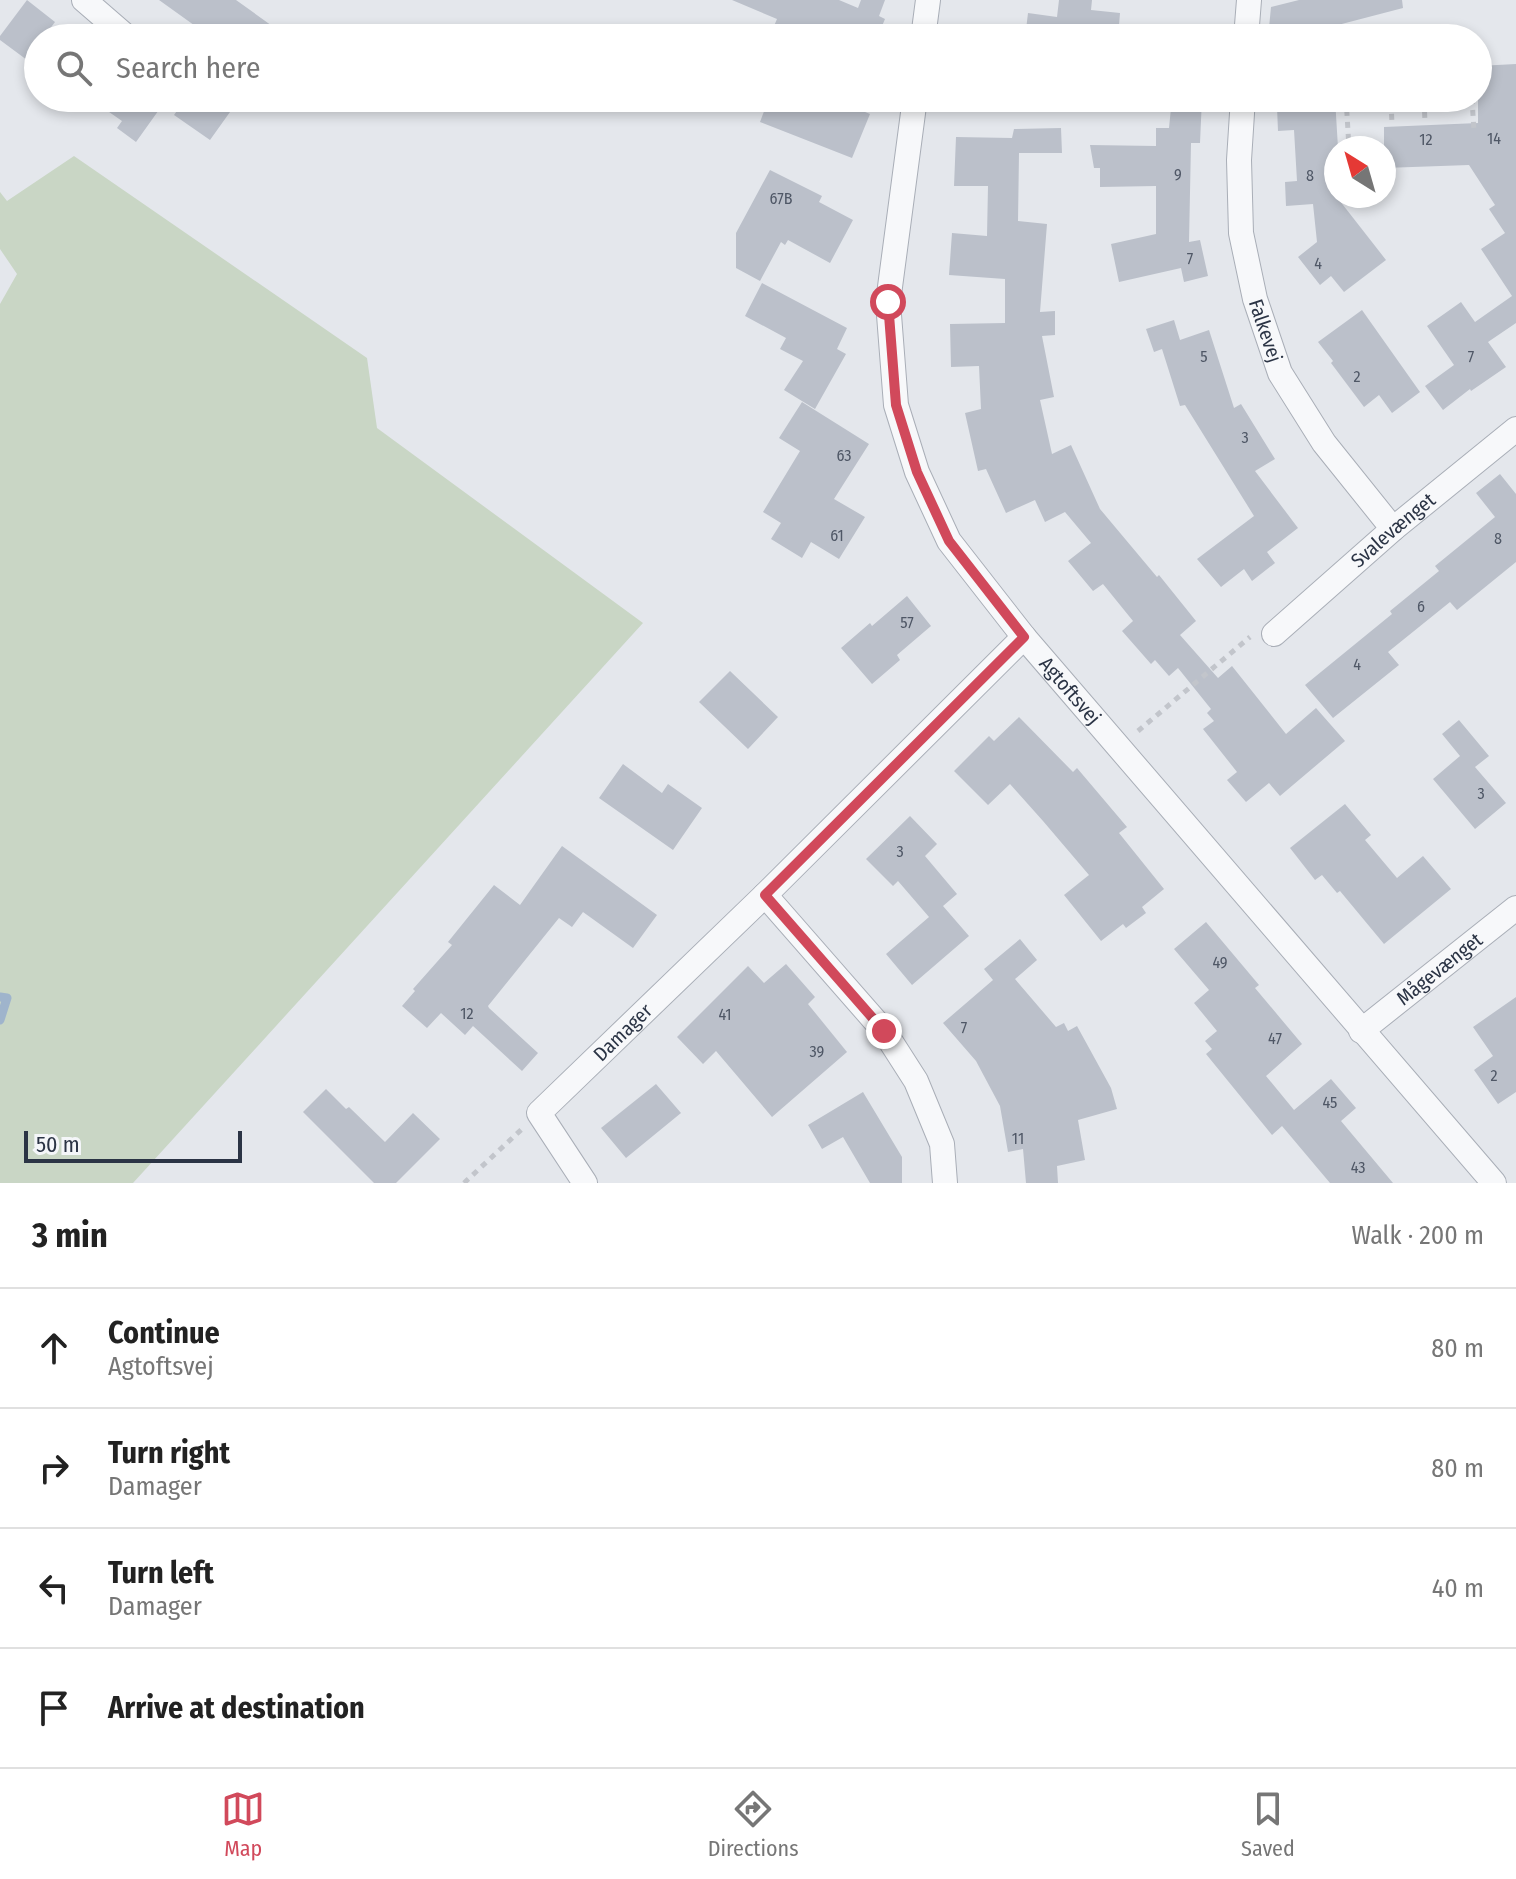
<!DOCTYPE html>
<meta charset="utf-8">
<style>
body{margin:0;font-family:"Fira Sans Condensed",sans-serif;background:#f2f2f2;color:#222}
.compass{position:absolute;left:1324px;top:136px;width:72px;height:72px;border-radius:50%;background:#fff;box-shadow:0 4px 12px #0003;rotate:323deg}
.scale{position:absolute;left:24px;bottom:20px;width:218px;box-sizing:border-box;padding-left:8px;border:4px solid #2b3445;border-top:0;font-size:22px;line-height:28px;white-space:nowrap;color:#2b3445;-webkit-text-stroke:6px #f4f6f9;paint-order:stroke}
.stop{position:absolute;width:24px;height:24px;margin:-18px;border:6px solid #d1495b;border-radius:50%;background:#fff}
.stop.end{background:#d1495b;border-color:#fff;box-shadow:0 2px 8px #0008}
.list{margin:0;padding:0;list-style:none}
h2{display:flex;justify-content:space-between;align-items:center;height:104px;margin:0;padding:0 32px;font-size:34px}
h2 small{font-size:26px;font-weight:400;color:#767676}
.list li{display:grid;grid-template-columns:52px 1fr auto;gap:24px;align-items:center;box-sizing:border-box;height:120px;padding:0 32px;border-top:2px solid #e0e0e0}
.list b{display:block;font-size:30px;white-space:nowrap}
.list p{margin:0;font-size:26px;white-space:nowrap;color:#767676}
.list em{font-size:26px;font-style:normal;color:#767676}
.icon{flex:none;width:44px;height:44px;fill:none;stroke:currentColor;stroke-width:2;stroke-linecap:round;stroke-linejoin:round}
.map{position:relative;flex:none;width:1516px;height:1183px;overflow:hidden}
.search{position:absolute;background:#fff;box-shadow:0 4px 12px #0003;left:24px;right:24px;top:24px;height:88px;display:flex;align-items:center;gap:20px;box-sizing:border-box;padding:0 28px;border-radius:44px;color:#767676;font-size:30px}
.sheet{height:584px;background:#fff}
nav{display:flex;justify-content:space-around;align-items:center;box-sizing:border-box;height:112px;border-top:2px solid #e0e0e0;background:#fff;font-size:22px;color:#767676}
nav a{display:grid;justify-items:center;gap:4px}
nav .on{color:#d1495b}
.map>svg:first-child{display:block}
.green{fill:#c9d6c5}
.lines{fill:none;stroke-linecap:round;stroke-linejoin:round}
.stream{stroke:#9fb4cc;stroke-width:9}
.building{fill:#bbc0ca}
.street-casing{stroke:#a9aeb7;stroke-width:26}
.path{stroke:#c2c5cb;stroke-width:5;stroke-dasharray:6 6;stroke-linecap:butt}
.street{stroke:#f7f8fa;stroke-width:24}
.route{stroke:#d1495b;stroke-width:10}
.labels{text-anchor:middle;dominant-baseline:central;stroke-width:6;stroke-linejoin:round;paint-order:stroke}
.number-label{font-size:16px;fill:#4f5766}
.street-label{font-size:20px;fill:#2b3445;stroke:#f4f6f9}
</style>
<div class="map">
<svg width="1516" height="1183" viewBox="0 0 1516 1183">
<rect width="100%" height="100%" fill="#e4e7ec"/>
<path class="green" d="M74 156 367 358 377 428 643 623 133 1183H0V304L17 274 0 249V192L7 201Z"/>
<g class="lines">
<path class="stream" d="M0 997 7 998 0 1020"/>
</g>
<path class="building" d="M27 0 55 22 43 38H38V45L27 60 0 40V36Z
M159 0H236L289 38H212Z
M732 0H839L858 8 861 0H885L879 16 885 19 877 38H833L800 24 795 35 774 26 777 19Z
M1059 0H1092L1091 10 1120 13 1118 38H1025L1028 13 1057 17Z
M1299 0H1402L1403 8 1288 38H1268L1271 7Z
M1516 64V323L1488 342 1506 367 1471 391 1470 389 1443 410 1425 386 1454 365 1427 326 1461 302 1475 322 1512 296 1481 249 1505 233 1489 209 1495 205 1469 165 1384 168V127L1478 123V66Z
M89 98H148L161 107 136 142 117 128 122 121Z
M186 98H240L210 140 174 115Z
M769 98H831L870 114 852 158 760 122Z
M1172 98H1202L1200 143H1191L1189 242 1200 240 1208 276 1184 282 1181 268 1119 282 1111 244 1156 234V186L1100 187V168H1094L1090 145 1156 146V128H1169Z
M1335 98 1338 148H1336V196L1386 260 1344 292 1331 276 1320 285 1298 257 1317 242 1313 204 1286 206 1285 182 1297 181 1294 130 1278 131 1277 107 1293 106 1292 100Z
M1061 128 1062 153H1019L1018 221 1047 224 1040 312 1055 311V335L1042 336 1054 397 1040 400 1052 454 1071 445 1100 509 1157 577 1159 575 1196 621 1180 635 1218 678 1232 666 1286 734 1316 708 1345 741 1280 796 1269 783 1246 802 1227 780 1237 772 1203 729 1214 721 1207 713 1211 709 1178 668 1169 676 1155 660 1151 664 1122 631 1133 621 1103 584 1093 591 1068 561 1091 543 1065 512 1045 522 1035 500 1006 513 986 469 978 471 965 413 981 409 979 366 951 367 950 324 1005 323V279L949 275 952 233 987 236 988 186H954L956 137 1012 138 1014 129Z
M770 170 822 196 819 202 853 220 830 263 788 240 785 245 781 242 760 281 736 268V233Z
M762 283 847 328 837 349 846 354 815 409 784 390 803 361 780 349 786 338 745 316Z
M1362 310 1420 392 1392 413 1379 395 1364 407 1331 363 1333 361 1318 342Z
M1174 320 1180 340 1209 330 1234 408 1241 404 1275 459 1255 471 1298 528 1267 552 1275 563 1252 581 1244 569 1221 587 1197 559 1254 516 1185 405 1180 406 1162 349 1154 352 1146 329Z
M802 402 869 444 834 499 865 517 839 559 811 542 802 558 771 539 781 523 763 512 800 451 779 438Z
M1500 474 1516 494V562L1457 610 1450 602 1388 652 1399 665 1333 718 1305 685 1392 614 1390 611 1439 571 1435 566 1495 517 1476 493Z
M907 596 931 626 897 655 900 660 872 684 841 648 870 623 872 626Z
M730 671 778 717 748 749 699 702Z
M1019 717 1073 772 1077 768 1127 827 1119 833 1164 889 1142 907 1146 913 1126 928 1123 924 1101 941 1064 895 1089 875 1043 821 1010 784 988 805 954 771 989 736 994 741Z
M1459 720 1489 756 1475 767 1506 803 1475 829 1433 779 1460 756 1442 734Z
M623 764 662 793 668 784 702 808 673 850 599 798Z
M1345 804 1371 835 1365 840 1397 878 1423 856 1451 889 1384 944 1340 891 1337 893 1322 875 1315 880 1290 848Z
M910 816 937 844 925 856 957 894 943 906 969 936 912 985 886 954 929 917 898 881 893 886 866 859Z
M562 846 657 915 633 948 583 912 572 927 559 918 488 1006 489 1008 538 1053 522 1071 473 1026 465 1035 441 1013 427 1028 402 1006 415 991 413 989 452 945 448 942 494 885 520 905Z
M1206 922 1259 985 1255 988 1302 1044 1266 1076 1294 1110 1331 1079 1356 1108 1341 1121 1393 1183H1330L1282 1126 1272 1135 1206 1054 1212 1049 1205 1041 1217 1031 1194 1003 1209 990 1174 949Z
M1020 939 1037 960 1015 979 1056 1027 1064 1023 1068 1031 1077 1026 1111 1088 1117 1109 1078 1120 1085 1160 1057 1166 1058 1183H1026L1023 1149 1008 1152 1000 1106 976 1061 943 1023 993 980 984 969Z
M786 964 815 997 808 1004 847 1052 772 1117 716 1051 703 1064 677 1037 748 966 764 983Z
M1516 997V1092L1498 1104 1474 1070 1493 1056 1473 1027Z
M656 1084 681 1113 626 1158 601 1128Z
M326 1089 346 1109 349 1107 385 1142 413 1113 440 1139 396 1183H374L303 1112Z
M863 1092 902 1157V1183H870L843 1137 822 1149 808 1125Z"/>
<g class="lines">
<defs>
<g id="street">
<path d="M84 0 128 38"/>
<path d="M923 38 928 0"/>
<path d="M1246 38 1249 0"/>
<path id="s1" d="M915 98 888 302 896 405 917 472 949 541 1024 637 1494 1183"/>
<path id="s2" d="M1243 98 1239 160 1241 233 1255 299 1280 373 1324 443 1393 529"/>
<path id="s3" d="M1274 634 1393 529 1516 429"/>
<path d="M765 895 884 1031 916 1081 942 1144 945 1183"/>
<path id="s4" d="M1361 1031 1516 908"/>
<path id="s5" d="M585 1183 539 1113 765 895 1024 637"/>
</g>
</defs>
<use href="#street" class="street-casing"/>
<path class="path" d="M1346 98 1349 148
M1472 98 1474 132
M1424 100 1425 122
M1391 102 1392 124
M1346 104 1471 98
M1138 731 1250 637
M464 1183 522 1129"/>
<use href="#street" class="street"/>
</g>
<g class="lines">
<path class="route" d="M884 1031 765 895 1024 637 949 541 917 472 896 405 888 302"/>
</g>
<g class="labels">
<g class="number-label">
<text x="1494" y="138">14</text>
<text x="1426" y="139">12</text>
<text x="1178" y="174">9</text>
<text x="1310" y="175">8</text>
<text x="781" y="198">67B</text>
<text x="1190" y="258">7</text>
<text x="1318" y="263">4</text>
<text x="1204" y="356">5</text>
<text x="1471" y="356">7</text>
<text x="1357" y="376">2</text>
<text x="1245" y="437">3</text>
<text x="844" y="455">63</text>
<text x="837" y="535">61</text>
<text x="1498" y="538">8</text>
<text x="1421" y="606">6</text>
<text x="907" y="622">57</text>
<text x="1357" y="664">4</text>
<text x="1481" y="793">3</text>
<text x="900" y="851">3</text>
<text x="1220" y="962">49</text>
<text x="467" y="1013">12</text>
<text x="725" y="1014">41</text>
<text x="964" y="1027">7</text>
<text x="1275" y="1038">47</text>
<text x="817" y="1051">39</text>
<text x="1494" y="1075">2</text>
<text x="1330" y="1102">45</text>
<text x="1018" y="1138">11</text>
<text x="1358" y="1167">43</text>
</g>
<g class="street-label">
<text stroke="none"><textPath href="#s2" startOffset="236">Falkevej</textPath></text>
<text stroke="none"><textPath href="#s3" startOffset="158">Svalevænget</textPath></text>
<text stroke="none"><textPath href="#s1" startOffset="648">Agtoftsvej</textPath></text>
<text stroke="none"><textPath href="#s4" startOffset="100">Mågevænget</textPath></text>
<text stroke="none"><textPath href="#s5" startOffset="200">Damager</textPath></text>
</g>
</g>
</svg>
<svg class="compass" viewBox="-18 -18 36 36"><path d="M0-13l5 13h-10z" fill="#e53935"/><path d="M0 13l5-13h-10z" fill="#767676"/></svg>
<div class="scale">50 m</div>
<div class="stop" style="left:888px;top:302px"></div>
<div class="stop end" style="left:884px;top:1031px"></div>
<div class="search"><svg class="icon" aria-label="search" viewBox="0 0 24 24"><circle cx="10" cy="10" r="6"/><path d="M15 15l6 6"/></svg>Search here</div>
</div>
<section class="sheet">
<h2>3 min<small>Walk · 200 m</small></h2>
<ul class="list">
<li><svg class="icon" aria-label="ahead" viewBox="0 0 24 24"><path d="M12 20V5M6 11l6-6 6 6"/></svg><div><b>Continue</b><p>Agtoftsvej</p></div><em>80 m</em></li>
<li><svg class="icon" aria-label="right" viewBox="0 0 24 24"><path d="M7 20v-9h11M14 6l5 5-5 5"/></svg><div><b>Turn right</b><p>Damager</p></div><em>80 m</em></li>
<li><svg class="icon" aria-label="left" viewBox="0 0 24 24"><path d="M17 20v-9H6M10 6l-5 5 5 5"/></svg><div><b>Turn left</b><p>Damager</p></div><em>40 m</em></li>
<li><svg class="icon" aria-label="arrive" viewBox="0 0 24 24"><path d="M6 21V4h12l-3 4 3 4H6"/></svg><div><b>Arrive at destination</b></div></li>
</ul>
</section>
<nav>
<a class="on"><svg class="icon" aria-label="map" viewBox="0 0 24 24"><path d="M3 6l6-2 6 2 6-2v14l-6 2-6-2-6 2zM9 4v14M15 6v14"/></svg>Map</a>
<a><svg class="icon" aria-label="directions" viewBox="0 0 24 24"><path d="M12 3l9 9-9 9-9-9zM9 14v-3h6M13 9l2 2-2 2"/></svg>Directions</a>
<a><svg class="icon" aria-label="saved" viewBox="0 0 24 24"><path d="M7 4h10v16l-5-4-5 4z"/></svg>Saved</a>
</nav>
